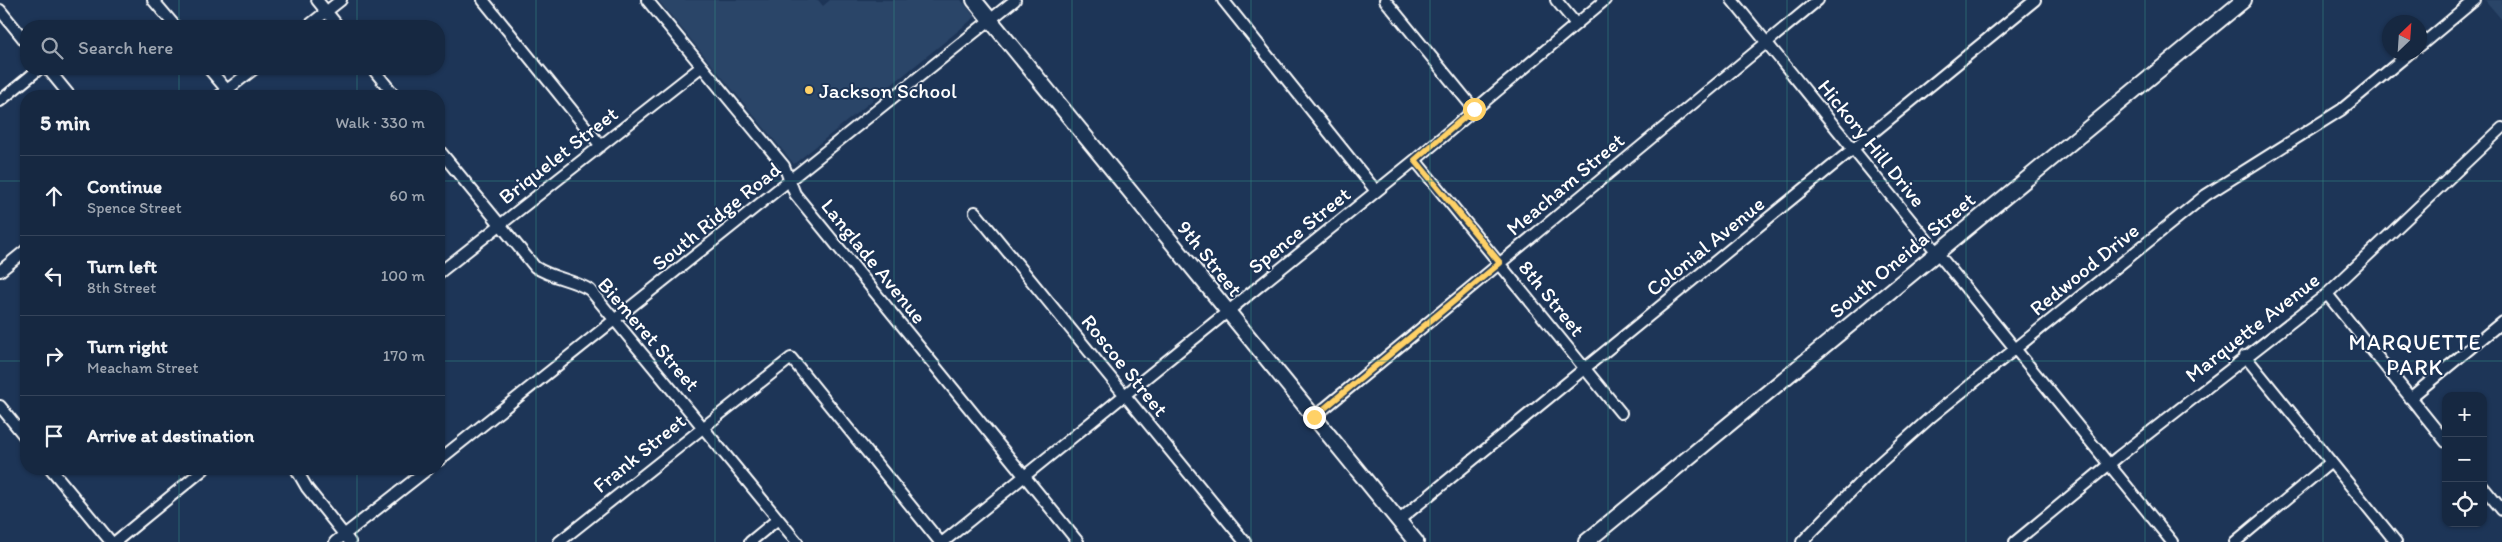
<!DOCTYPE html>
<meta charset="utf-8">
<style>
body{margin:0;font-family:Itim,sans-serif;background:#23344c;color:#f1f3f6}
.controls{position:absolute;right:15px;bottom:15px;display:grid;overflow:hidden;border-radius:10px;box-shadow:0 1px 4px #0004}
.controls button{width:45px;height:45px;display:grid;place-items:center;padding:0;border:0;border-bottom:1px solid #35445a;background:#162841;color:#f1f3f6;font:25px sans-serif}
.compass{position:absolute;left:2382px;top:15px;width:45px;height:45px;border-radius:50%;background:#162841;box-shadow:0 1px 4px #0004;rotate:25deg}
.stop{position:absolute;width:15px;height:15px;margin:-11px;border:4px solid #ffd166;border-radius:50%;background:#fff}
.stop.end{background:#ffd166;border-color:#fff;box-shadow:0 1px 5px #0008}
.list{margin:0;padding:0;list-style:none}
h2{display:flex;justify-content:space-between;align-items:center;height:65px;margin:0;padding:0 20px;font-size:21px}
h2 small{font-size:16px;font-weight:400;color:#9ea6b1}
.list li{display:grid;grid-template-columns:32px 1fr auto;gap:15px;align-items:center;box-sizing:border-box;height:80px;padding:0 20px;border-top:1px solid #35445a}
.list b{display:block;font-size:19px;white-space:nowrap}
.list p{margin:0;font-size:16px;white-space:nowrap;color:#9ea6b1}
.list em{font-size:16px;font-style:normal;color:#9ea6b1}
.icon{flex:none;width:28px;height:28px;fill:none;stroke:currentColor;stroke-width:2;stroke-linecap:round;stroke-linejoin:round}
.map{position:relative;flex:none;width:2502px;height:542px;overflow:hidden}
.search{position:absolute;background:#162841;box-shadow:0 1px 4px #0004;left:20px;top:20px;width:425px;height:55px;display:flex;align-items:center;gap:12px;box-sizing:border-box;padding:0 18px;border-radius:20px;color:#9ea6b1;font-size:19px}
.panel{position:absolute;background:#162841;box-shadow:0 1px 4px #0004;left:20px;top:90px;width:425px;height:385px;border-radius:20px}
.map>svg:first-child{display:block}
.built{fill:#2c4568}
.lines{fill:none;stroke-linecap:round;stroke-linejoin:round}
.street-casing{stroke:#fff;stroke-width:14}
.secondary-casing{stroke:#fff;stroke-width:18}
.street{stroke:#1d3557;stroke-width:10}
.secondary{stroke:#1d3557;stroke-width:14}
.route{stroke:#ffd166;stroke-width:6}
.grid{fill:none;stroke:#338b84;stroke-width:1;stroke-opacity:0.55}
.poi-dot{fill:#ffd166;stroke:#1d3557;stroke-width:2}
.labels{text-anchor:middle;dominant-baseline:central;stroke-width:4;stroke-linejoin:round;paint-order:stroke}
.poi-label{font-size:21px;fill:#fff;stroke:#1d3557;text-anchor:start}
.street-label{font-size:21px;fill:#fff;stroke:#1d3557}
.neighbourhood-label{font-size:22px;letter-spacing:1px;fill:#fff;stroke:#1d3557}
</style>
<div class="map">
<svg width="2502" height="542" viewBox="0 0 2502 542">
<rect width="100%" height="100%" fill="#1d3557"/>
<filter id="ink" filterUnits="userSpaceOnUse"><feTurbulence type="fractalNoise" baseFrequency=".02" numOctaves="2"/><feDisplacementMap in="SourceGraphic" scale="10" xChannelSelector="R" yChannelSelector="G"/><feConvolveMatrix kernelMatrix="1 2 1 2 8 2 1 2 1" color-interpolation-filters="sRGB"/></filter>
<g filter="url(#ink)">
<path class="built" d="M658 0H818L823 6 830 0H961L975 17 794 164Z
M2485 0H2502V20Z"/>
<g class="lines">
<defs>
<path id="street" d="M153 0 175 26
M317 0 338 26
M483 0 601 146
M647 0 784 166 795 194 1078 542
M1223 0 1376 191
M1385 0 1474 109
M1556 0 1576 24
M1732 0 2172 542
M0 10 26 42
M308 26 341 0
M2420 46 2475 0
M48 69 70 96
M209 69 232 96
M373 69 395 96
M219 96 254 69
M0 101 39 69
M439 150 535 267C554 279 572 279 590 290L797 542
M1415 160 1621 413
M975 212 1245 542
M0 271 26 250
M439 273 701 67
M2327 294 2446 442
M2245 356 2396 542
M2410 398 2502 322
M0 406 26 438
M1314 417 1818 0
M439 460 1015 0
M51 469 111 542
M296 469 307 488 350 542
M2483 487 2502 510
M1398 521 2035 0
M115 542 204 469
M335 542 428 469
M559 542 791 358 940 542
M750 542 778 519
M943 542 1415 160 1605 0
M1802 542 1874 468 1932 416 2206 195 2341 110 2411 52
M2015 542 2118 457 2327 294 2502 128
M2235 542 2331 462"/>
<path id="secondary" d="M974 0 1416 542
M1586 542 2244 0"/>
</defs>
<use href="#street" class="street-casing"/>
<use href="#secondary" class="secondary-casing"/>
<use href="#street" class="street"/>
<use href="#secondary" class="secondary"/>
</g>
</g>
<g class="lines" filter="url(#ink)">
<path class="route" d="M1314 417 1500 263 1415 160 1474 109"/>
</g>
<path class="grid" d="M179 0V26M357 0V26M536 0V542M715 0V542M894 0V542M1072 0V542M1251 0V542M1430 0V542M1608 0V542M1787 0V542M1966 0V542M2145 0V542M2323 0V542M179 69V96M357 69V96M0 181H26M439 181H2502M0 361H26M439 361H2502M179 469V542M357 469V542"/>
<circle class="poi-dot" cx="809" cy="90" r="5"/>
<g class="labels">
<g class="poi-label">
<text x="819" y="90">Jackson School</text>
</g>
<g class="street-label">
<text transform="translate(1872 143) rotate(51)">Hickory Hill Drive</text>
<text transform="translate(558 155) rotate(-38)">Briquelet Street</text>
<text transform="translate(1565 184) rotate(-40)">Meacham Street</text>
<text transform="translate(716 216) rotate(-39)">South Ridge Road</text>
<text transform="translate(1299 230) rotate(-39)">Spence Street</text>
<text transform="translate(1705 246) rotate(-39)">Colonial Avenue</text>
<text transform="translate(1902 255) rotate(-40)">South Oneida Street</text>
<text transform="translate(1210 258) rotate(51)">9th Street</text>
<text transform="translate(874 261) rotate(51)">Langlade Avenue</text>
<text transform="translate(2084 269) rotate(-39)">Redwood Drive</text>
<text transform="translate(1552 298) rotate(51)">8th Street</text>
<text transform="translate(2252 327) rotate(-38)">Marquette Avenue</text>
<text transform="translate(649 334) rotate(49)">Biemeret Street</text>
<text transform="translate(1125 365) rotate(51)">Roscoe Street</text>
<text transform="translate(639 453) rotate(-39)">Frank Street</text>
</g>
<g class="neighbourhood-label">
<text x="2415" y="342">MARQUETTE<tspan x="2415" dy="25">PARK</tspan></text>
</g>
</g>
</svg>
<div class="controls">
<button>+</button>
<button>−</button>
<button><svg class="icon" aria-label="locate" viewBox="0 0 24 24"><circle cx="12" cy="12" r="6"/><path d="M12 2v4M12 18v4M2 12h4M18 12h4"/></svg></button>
</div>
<svg class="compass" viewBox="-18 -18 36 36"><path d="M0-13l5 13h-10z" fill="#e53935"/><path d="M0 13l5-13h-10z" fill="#9ea6b1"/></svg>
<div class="stop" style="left:1474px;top:109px"></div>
<div class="stop end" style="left:1314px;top:417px"></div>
<div class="search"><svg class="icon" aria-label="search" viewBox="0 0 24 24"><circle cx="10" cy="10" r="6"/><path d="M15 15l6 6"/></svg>Search here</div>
<section class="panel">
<h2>5 min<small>Walk · 330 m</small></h2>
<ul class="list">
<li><svg class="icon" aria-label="ahead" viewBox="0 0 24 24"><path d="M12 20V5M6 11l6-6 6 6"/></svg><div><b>Continue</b><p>Spence Street</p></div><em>60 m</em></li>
<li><svg class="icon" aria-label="left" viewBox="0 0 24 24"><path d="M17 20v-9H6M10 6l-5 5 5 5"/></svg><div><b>Turn left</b><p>8th Street</p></div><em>100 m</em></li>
<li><svg class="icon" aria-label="right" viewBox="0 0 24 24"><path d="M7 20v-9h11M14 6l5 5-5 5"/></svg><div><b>Turn right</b><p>Meacham Street</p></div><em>170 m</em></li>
<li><svg class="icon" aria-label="arrive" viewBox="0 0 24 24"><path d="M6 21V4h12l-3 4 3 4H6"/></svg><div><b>Arrive at destination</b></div></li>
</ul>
</section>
</div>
